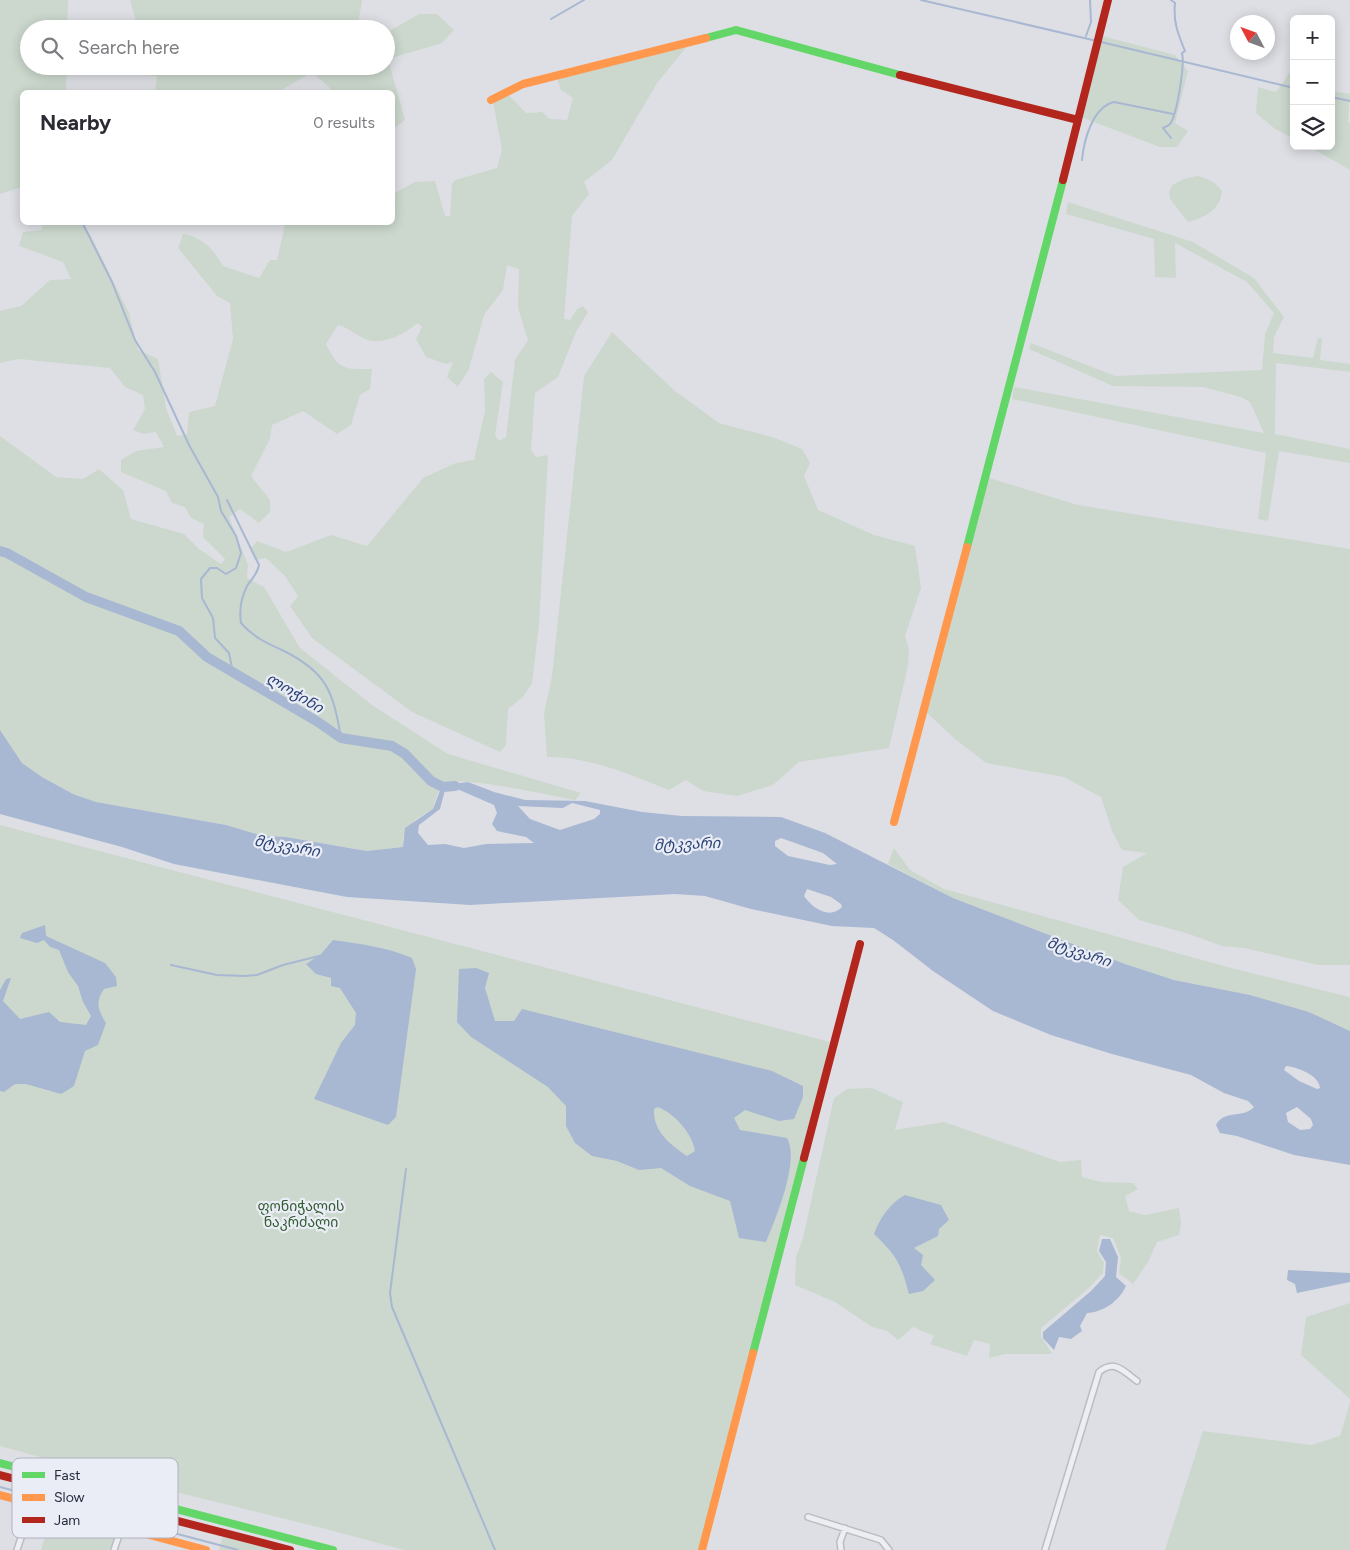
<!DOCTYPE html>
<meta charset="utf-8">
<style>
body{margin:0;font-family:Figtree,"Noto Sans Georgian",sans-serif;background:#f2f2f3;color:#2b2b33}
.controls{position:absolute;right:15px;top:15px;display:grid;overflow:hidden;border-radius:8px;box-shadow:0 2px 12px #0003}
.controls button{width:45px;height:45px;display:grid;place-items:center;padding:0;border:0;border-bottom:1px solid #e1e1e2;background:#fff;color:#2b2b33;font:25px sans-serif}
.compass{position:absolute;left:1230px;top:15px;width:45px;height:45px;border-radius:50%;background:#fff;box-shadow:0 2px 12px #0003;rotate:311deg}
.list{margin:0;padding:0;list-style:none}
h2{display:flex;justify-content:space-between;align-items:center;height:65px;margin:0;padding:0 20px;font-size:21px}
h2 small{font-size:16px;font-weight:400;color:#7c7c81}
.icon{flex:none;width:28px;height:28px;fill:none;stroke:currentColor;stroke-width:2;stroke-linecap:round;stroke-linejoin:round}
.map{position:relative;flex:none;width:1350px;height:1550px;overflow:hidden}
.search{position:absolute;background:#fff;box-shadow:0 2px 12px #0003;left:20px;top:20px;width:375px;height:55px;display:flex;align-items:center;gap:12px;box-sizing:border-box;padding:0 18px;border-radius:28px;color:#7c7c81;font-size:19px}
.panel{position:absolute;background:#fff;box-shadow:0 2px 12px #0003;left:20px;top:90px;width:375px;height:135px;border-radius:8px}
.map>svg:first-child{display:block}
.green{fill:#ccd8cd}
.water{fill:#a8b7d2;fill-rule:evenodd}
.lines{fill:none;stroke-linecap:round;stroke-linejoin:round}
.stream{stroke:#a8b7d2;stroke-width:2}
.river{stroke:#a8b7d2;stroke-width:10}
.street-casing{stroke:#bbbcc2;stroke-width:8}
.street{stroke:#edeef1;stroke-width:5}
.fast{stroke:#63d668;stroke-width:8}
.slow{stroke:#ff974d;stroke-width:8}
.jam{stroke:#b3261e;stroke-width:8}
.labels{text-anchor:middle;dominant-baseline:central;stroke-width:4.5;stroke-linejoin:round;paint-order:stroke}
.park-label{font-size:14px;fill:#325b30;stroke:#eaedf5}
.water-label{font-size:15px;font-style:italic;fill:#2a4275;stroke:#eaedf5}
.key{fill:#eaedf5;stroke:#afb2be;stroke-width:1}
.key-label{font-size:14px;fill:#242a3e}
</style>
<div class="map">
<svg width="1350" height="1550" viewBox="0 0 1350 1550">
<rect width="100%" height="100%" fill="#dedfe4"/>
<path class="green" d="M0 0H68L67 29H29V66H67L66 92H22V187L0 194Z
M130 0H362V1L357 29H138Z
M419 14H437L454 30 442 43 388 59 405 120 393 129 392 92H332L330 88 312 72 278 92H155L157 76 90 71 91 66H386V33Z
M1102 36 1175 55 1188 71 1175 123 1188 131 1177 147H1160L1083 118Z
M689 44 657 83 612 160 584 182 589 194 572 216 564 319 570 320 577 309 583 306 588 312 576 332 558 377 535 393 531 450 536 457 548 455 539 625 532 683 523 697 508 709 506 745 500 752 412 712 312 638 290 606 298 596 285 576 266 558 255 560 250 549 257 541 286 552 331 535 367 546 423 478 456 463 474 460 485 411 484 379 491 372 503 382 495 435 499 441 506 437 515 360 528 340 518 308 519 269 507 265 503 290 484 315 469 369 458 387 447 377 453 362 446 364 426 357 416 339 422 327 418 323C402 335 382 347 363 338 354 333 348 328 338 325L326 344C339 371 344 369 372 369L370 389 360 395 351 425 337 434 303 411 272 425 270 439 251 476 270 500V512L259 523 240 509 229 517 248 565 247 578 264 587 300 648 372 705 448 754 581 793 575 800C554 796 463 776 448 783 438 788 436 798 433 809L416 819 403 838V847L367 851 349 848 286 837 263 836 226 825 96 802 73 794 42 777 22 763 0 730V436L56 477 83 479 99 469 123 490 131 519 184 534 199 549 221 564 225 559 203 537 204 524 191 518 185 507 172 503 166 491 121 472V460L136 451 164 447 156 432 144 434 133 430 145 409 143 395 125 387 110 368 19 359 0 363V311L21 306 50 280 71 279 63 262 19 246 23 232 41 230 44 223 79 222 90 234 129 313 138 350 158 359 166 408 177 436 187 434 189 412 215 406 233 339 230 303 217 296 178 248 183 234C202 237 214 249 223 266L259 278 270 260H277L285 225 273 223 392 222 393 194 415 182 435 181 445 216H450L452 184 455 180 497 168 502 150 493 101 509 95 526 113 542 112 550 119 567 120 573 98 561 90 557 78Z
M1290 72 1294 75V139L1275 129 1256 113 1258 87 1276 92Z
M1331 91 1350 94 1348 122 1350 123V170L1308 146H1331Z
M1197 176C1208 178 1215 182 1222 191 1220 210 1206 217 1188 222L1170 199 1169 192 1172 185 1184 179Z
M1068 202 1193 242 1254 278 1284 317 1274 337 1273 353 1313 358 1318 338H1322L1320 360 1350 364V372L1276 363 1275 434 1350 449V463L1279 451 1268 521 1258 519 1266 453 1012 399 1014 387 1264 433 1250 402 1241 397 1203 387 1113 386 1029 349 1031 343 1115 376 1262 370 1265 334 1274 313 1247 282 1175 243 1176 278 1155 277 1154 239 1066 214Z
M612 332 675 391 719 423 775 438 802 449 810 463 804 476 818 510 874 535 915 546 921 588 905 636 909 649 908 666 889 748 799 762 773 785 737 796 703 791 686 780 669 790C630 775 589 756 547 757L544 713 552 676 584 376Z
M989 478 1078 505 1350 549V965H1318L1244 948 1222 946 1189 934 1139 920 1118 900 1123 867 1147 853 1122 850 1112 831 1101 797 1064 777 986 763 955 739 925 711Z
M0 825 830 1042 699 1550H404L322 1528 98 1473 0 1446Z
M894 848 910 870 944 889 1235 969 1350 997V1031L1309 1012 1250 995 1174 980 1125 964 953 898 888 864Z
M872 1088 903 1102 895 1130 944 1122 1060 1162 1081 1160 1082 1177 1101 1182 1133 1183 1138 1189 1125 1196 1129 1211 1145 1215 1179 1208 1181 1223 1179 1235 1157 1242 1148 1262 1133 1284 1119 1273 1121 1258 1113 1238 1100 1235 1097 1251 1104 1263 1103 1273 1089 1288 1041 1328V1336L1052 1354H1005L989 1358 990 1344 974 1340 967 1356 930 1344 934 1336 913 1327 898 1340 887 1331 872 1327 835 1302 795 1285 796 1258 803 1238 834 1098 847 1089Z
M1350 1303V1399L1301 1355 1306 1317Z
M1350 1403V1550H1165L1203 1431 1311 1445 1340 1436Z
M53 1511 114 1526 116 1534 110 1550H41Z
M223 1537 275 1550H219Z"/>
<path class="water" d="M0 730 22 763 42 777 73 794 96 802 226 825 263 836 286 837 349 848 367 851 403 847 405 828 433 809 441 788 446 785 468 782 494 792 525 800 585 801 642 812 682 816 781 817 825 833 953 898 1125 964 1174 980 1250 995 1309 1012 1350 1031V1165L1294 1155 1237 1136 1220 1133 1216 1125C1224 1109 1243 1119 1254 1107L1248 1101 1224 1093 1191 1075 1112 1054 1051 1035 993 1011 933 971 893 940 874 928 832 926 751 909 705 896 675 894 470 905 347 897 174 864 122 847 0 814ZM455 788 494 805 497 813 492 824 497 831 526 837 534 843 486 844 464 848 445 844 428 845 418 833 419 825 440 809 445 790ZM572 803 600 810V814L594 819 560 830 530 819 518 806 563 808ZM781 838 823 853 837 864 830 865 788 856 775 846V841ZM807 889 831 897 841 904 842 907C830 920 812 908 804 896ZM1286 1066C1297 1067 1319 1075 1320 1088L1317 1089 1299 1081 1284 1070ZM1297 1107 1311 1119 1313 1125 1310 1129 1300 1130 1288 1122 1286 1113Z
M45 925 46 936 105 963 116 977 117 986 104 989C95 1002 98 1010 106 1023L98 1045 85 1051 74 1086 61 1094 26 1084H15L4 1092 0 1091V990L6 979 11 978 3 1001 20 1019 49 1012 60 1022 86 1025 91 1016 83 1002 78 986 68 972 59 950 50 947 44 940 37 943 20 938 22 933Z
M333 940C361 944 386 947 412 958L416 969 396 1117 388 1125 314 1099 341 1043 355 1025 356 1013 340 988 331 986V978L316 974 306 964 321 954Z
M476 968 489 973 485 988 495 1021H514L522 1009 772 1071 803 1086V1097L794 1119 779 1121 745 1110 734 1118 740 1130 787 1138C800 1160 776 1218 766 1242L739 1238 730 1201 690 1186 661 1168 639 1170 617 1161 592 1156 575 1143 566 1126V1106L548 1087 471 1037 457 1022 459 969ZM658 1107C675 1114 692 1133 695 1151L687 1156C670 1144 653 1132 654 1109Z
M905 1195 941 1205 949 1220 939 1229 938 1236 914 1248 923 1255 921 1265 935 1280 923 1291 909 1294C901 1264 897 1256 874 1234 880 1218 890 1203 905 1195Z
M1102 1239H1110L1118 1257 1116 1277 1126 1286C1119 1301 1104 1312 1087 1313L1080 1326 1082 1331 1071 1339 1059 1337 1054 1350 1043 1338V1332L1091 1291 1105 1276 1106 1262 1099 1251Z
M1288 1270 1350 1273V1282L1297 1293 1295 1284 1287 1280Z"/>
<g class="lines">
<path class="stream" d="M921 0 1097 41
M551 19 584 0
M1086 36 1091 22 1090 0
M1101 42 1294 88
M1331 97 1350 101
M1171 138 1163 128C1165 127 1168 126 1170 124 1177 115 1185 64 1182 53L1185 51C1178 34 1173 22 1175 3L1171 0
M1082 160C1084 139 1093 107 1114 102L1173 114
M82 222 112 282 135 340 155 372 189 445 218 497 221 511 236 536 241 553 236 568 226 574 217 568H210L201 579 202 598 213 618 215 638 229 653 233 673
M227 500 259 565C257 575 252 578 247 586 241 598 239 610 241 623 252 636 266 643 282 650 327 672 333 691 341 738
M171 965 217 975 245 976 257 975 283 965 319 956
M406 1169 390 1293 392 1307 495 1550
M0 1487 238 1550"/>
<path class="river" d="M0 551 7 553 86 597 179 631 207 657 318 722 341 738 392 746 405 754 431 781 443 787 455 786"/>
<defs>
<path id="street" d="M808 1517 881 1540 889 1550
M17 1550 32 1504
M114 1550 122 1526
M841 1550 840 1542 845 1528
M1045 1550 1099 1372C1115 1359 1123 1371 1137 1381"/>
</defs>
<use href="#street" class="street-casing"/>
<use href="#street" class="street"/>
<path class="fast" d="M706 38 736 30 900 75
M967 547 1063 180
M753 1353 804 1158
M0 1463 333 1550"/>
<path class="slow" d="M491 100 523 84 706 38
M894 822 967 547
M0 1495 206 1550
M702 1550 753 1353"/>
<path class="jam" d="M900 75 1078 120
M1063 180 1108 0
M804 1158 860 944
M0 1475 290 1550"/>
</g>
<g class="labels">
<g class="park-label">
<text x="301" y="1206">ფონიჭალის<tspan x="301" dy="16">ნაკრძალი</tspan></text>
</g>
<g class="water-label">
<text transform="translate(295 693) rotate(31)">ლოჭინი</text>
<text transform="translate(687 844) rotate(-2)">მტკვარი</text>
<text transform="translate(287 846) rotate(10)">მტკვარი</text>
<text transform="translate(1079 952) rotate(18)">მტკვარი</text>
</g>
</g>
<rect x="12" y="1458" width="166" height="80" rx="8" class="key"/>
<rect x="22" y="1472" width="23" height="6" fill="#63d668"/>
<rect x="22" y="1494" width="23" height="7" fill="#ff974d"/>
<rect x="22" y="1517" width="23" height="6" fill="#b3261e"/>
<g class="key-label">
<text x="54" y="1480">Fast</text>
<text x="54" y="1502">Slow</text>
<text x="54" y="1525">Jam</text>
</g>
</svg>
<div class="controls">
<button>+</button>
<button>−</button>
<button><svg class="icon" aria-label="layers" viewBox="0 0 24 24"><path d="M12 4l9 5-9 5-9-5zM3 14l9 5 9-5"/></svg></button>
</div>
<svg class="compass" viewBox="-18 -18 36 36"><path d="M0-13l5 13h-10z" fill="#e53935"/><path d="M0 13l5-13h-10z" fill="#7c7c81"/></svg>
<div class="search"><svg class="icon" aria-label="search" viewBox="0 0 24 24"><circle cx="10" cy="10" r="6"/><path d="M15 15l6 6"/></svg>Search here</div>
<section class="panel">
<h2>Nearby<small>0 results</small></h2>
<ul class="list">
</ul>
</section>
</div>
